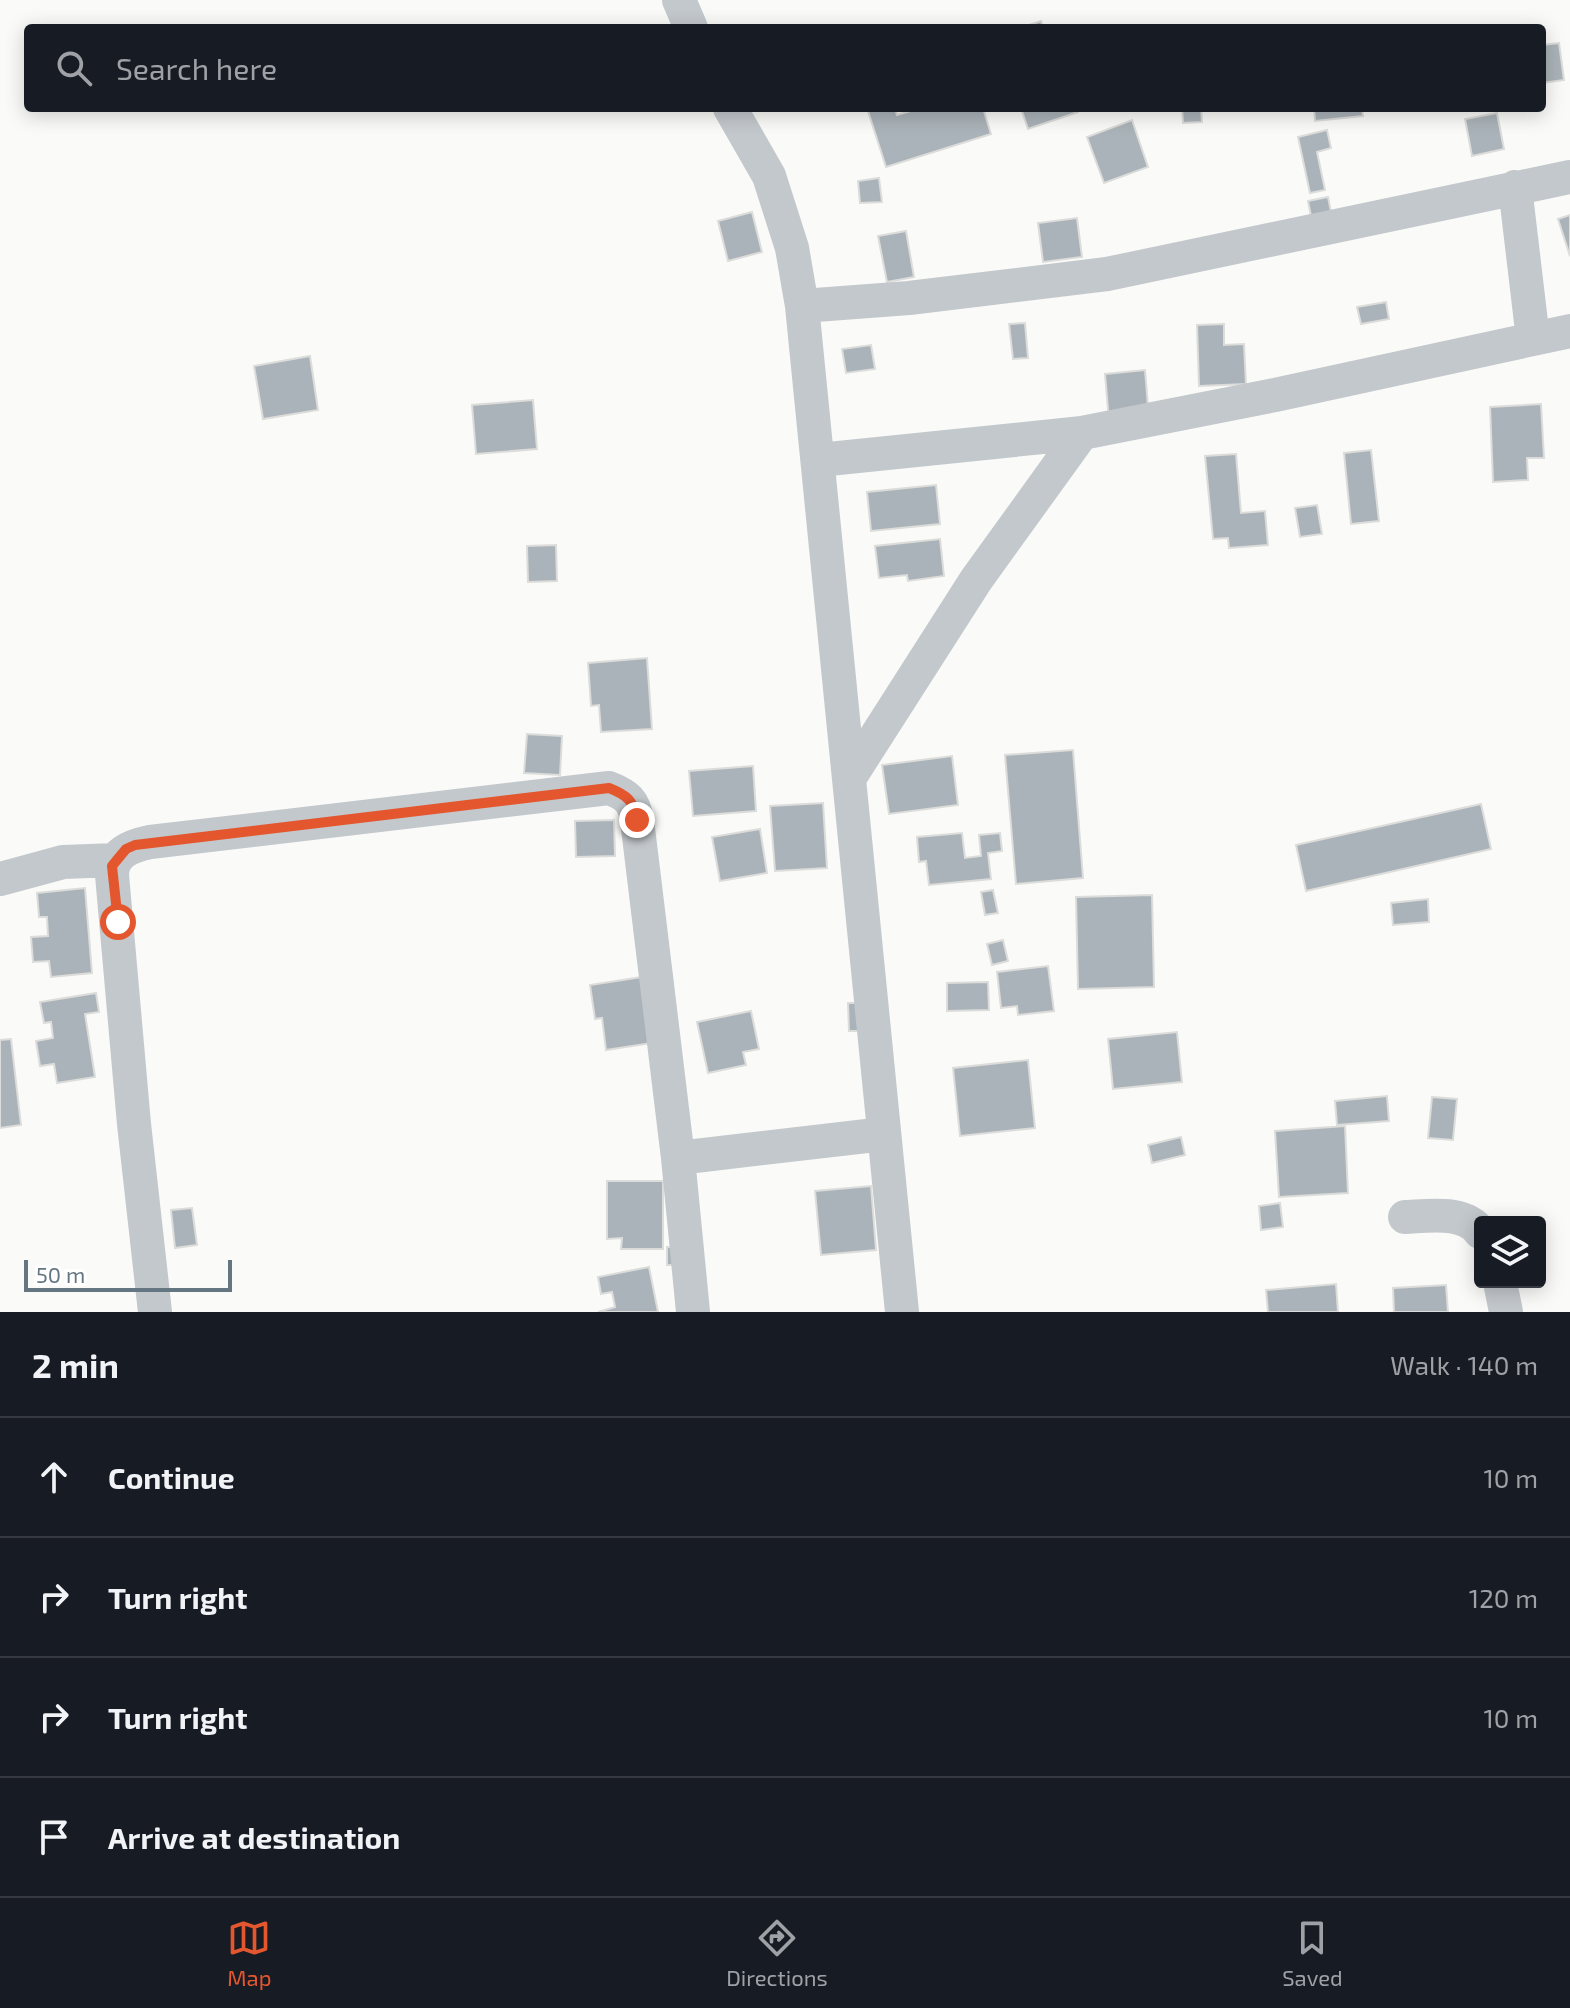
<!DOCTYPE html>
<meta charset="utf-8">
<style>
body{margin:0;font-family:"Exo 2",sans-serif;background:#242831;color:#f1f3f6}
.controls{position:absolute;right:24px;bottom:24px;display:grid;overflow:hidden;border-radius:8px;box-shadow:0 4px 20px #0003}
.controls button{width:72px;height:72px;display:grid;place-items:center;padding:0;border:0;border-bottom:2px solid #363941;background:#171b24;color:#f1f3f6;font:40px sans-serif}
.scale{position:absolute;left:24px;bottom:20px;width:208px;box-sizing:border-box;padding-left:8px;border:4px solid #657683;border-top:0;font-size:22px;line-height:28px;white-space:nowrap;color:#657683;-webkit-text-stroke:6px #fff;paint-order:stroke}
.stop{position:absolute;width:24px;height:24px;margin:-18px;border:6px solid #e4572e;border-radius:50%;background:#fff}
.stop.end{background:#e4572e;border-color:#fff;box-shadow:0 2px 8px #0008}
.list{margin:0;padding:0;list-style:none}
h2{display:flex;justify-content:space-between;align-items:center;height:104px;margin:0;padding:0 32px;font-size:34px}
h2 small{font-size:26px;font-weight:400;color:#9ea1a6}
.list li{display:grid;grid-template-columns:52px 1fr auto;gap:24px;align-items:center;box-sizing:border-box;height:120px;padding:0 32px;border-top:2px solid #363941}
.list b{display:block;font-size:30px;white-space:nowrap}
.list em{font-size:26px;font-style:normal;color:#9ea1a6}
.icon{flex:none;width:44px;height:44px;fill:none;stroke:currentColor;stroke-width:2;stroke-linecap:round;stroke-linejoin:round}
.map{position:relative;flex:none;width:1570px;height:1312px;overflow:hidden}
.search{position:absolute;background:#171b24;box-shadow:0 4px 20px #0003;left:24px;right:24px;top:24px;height:88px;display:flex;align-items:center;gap:20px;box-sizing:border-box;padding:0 28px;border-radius:8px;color:#9ea1a6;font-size:30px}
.sheet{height:584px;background:#171b24}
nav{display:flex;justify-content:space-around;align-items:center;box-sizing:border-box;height:112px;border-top:2px solid #363941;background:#171b24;font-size:22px;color:#9ea1a6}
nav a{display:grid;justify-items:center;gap:4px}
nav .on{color:#e4572e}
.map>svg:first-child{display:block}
.building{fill:#aab3b9;stroke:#dcdcda;stroke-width:2}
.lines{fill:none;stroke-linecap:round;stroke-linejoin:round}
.street{stroke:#c3c8cc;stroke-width:34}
.route{stroke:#e4572e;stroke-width:10}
</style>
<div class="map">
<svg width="1570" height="1312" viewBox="0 0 1570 1312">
<rect width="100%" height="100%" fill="#fafaf8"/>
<path class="building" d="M1041 21 1043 28H1020Z
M1559 43 1564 80 1542 83V45Z
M867 108H895L897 115 921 108H983L991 134 886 167Z
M1021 108H1077L1078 112 1028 129Z
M1182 108H1201L1202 122 1183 123Z
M1314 108H1362L1363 116 1315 121Z
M1497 113 1504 149 1472 156 1465 119Z
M1132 120 1148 167 1104 183 1087 137Z
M1327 130 1331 148 1317 152 1325 190 1310 193 1298 137Z
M879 178 882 202 860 203 858 181Z
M1328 197 1331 212 1311 216 1308 201Z
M752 212 762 252 728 261 718 221Z
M1570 215V256L1558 219Z
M1077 218 1082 257 1043 262 1038 223Z
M906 231 914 277 887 282 878 236Z
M1386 302 1389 319 1361 324 1357 307Z
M1025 323 1028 358 1013 359 1009 324Z
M1224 324V345L1244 344 1246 384 1199 386 1197 325Z
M871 345 875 369 846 373 842 349Z
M310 356 318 410 263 419 254 366Z
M1145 370 1149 418 1109 421 1105 374Z
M533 400 537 449 476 454 472 405Z
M1541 404 1544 458H1527L1528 480 1493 482 1490 407Z
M1371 450 1379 521 1351 524 1344 453Z
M1236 454 1241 513 1265 511 1268 545 1229 548 1228 538 1213 539 1205 456Z
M936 485 940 524 871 531 867 492Z
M1317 505 1322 534 1300 537 1295 508Z
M940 539 944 576 908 581 907 575 879 578 875 546Z
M556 545 557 581 528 582 527 546Z
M647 658 652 729 601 732 599 705 591 706 588 663Z
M527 734 562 736 560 775 524 773Z
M1073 750 1083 878 1016 884 1005 755Z
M952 756 958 805 889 814 882 765Z
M753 766 756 811 693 816 689 771Z
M823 803 827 868 775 871 770 806Z
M1481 804 1491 849 1306 891 1296 845Z
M614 820 615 856 576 857 575 821Z
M760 829 767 873 720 881 712 837Z
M962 833 965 858 981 856 979 835 1000 833 1002 851 988 853 991 879 929 885 926 861 919 862 917 837Z
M85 888 92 973 51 977 49 961 33 962 31 937 48 936 47 917H39L37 893Z
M993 890 998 913 985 915 981 892Z
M1152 895 1154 987 1078 989 1076 897Z
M1428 899 1429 922 1393 925 1391 903Z
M1003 940 1008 961 992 965 987 944Z
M1048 966 1054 1011 1018 1015 1017 1006 1001 1008 997 972Z
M642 977 652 1043 606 1050 602 1018 595 1019 590 985Z
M988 982 989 1010 947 1011V983Z
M96 993 99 1012 85 1014 95 1077 57 1083 54 1064 40 1066 36 1041 53 1038 51 1022 44 1023 40 1002Z
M848 1003H863L864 1031H849Z
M751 1011 759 1049 743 1052 746 1065 708 1073 697 1022Z
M1177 1032 1182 1082 1113 1089 1108 1039Z
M11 1039 21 1125 0 1128V1040Z
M1028 1060 1035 1128 960 1136 953 1068Z
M1387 1096 1389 1121 1337 1125 1335 1101Z
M1432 1097 1457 1099 1453 1140 1428 1138Z
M1345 1126 1348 1193 1279 1197 1275 1131Z
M1181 1137 1185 1155 1152 1163 1148 1145Z
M607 1181H663V1249H621L622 1238 607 1239Z
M871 1186 876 1250 821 1255 815 1191Z
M1280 1203 1283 1227 1261 1230 1259 1206Z
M192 1208 197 1245 175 1248 171 1210Z
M667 1247H690V1265H667Z
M649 1267 658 1312H598L615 1307 612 1292 601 1294 598 1277Z
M1336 1284 1338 1312H1268L1266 1290Z
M1446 1285 1448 1312H1394L1393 1288Z"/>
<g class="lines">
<path class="street" d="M679 0 691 28
M730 108 769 176 792 248 802 306 902 1312
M1515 187 1533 339
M802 306 909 298 1107 274 1570 177
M819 460 1082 433 1275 395 1570 331
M850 777 976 580 1082 433
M0 879 63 862 116 860
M678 1158 884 1134
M1405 1217C1429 1216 1465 1210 1480 1232
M1500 1282 1506 1312
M155 1312 134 1124 112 875C112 853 131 846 150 842L609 788C627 795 634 801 637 820L678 1158 693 1312"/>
</g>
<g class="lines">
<path class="route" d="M118 922 112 866 126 849 135 845 609 788C627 795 634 801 637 820"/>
</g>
</svg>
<div class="controls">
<button><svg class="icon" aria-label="layers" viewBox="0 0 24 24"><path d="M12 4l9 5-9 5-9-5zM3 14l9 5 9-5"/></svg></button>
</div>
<div class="scale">50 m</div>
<div class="stop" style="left:118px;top:922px"></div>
<div class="stop end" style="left:637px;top:820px"></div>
<div class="search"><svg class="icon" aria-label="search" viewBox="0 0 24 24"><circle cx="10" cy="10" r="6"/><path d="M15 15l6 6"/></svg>Search here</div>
</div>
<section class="sheet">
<h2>2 min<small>Walk · 140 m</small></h2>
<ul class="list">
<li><svg class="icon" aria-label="ahead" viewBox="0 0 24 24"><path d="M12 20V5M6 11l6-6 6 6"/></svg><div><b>Continue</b></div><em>10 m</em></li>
<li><svg class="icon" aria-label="right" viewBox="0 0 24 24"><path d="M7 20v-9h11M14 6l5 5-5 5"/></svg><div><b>Turn right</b></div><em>120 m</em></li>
<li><svg class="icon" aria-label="right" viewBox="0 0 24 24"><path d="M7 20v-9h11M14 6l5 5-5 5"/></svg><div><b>Turn right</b></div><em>10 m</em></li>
<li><svg class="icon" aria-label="arrive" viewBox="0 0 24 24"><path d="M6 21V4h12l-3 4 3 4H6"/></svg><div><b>Arrive at destination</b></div></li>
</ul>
</section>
<nav>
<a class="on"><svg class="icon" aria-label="map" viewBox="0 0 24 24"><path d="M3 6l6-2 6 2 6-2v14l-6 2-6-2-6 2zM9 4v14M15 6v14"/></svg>Map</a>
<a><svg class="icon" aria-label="directions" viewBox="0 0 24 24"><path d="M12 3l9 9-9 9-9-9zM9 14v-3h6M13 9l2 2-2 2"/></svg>Directions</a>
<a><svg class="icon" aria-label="saved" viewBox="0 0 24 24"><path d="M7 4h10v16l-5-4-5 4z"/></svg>Saved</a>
</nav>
